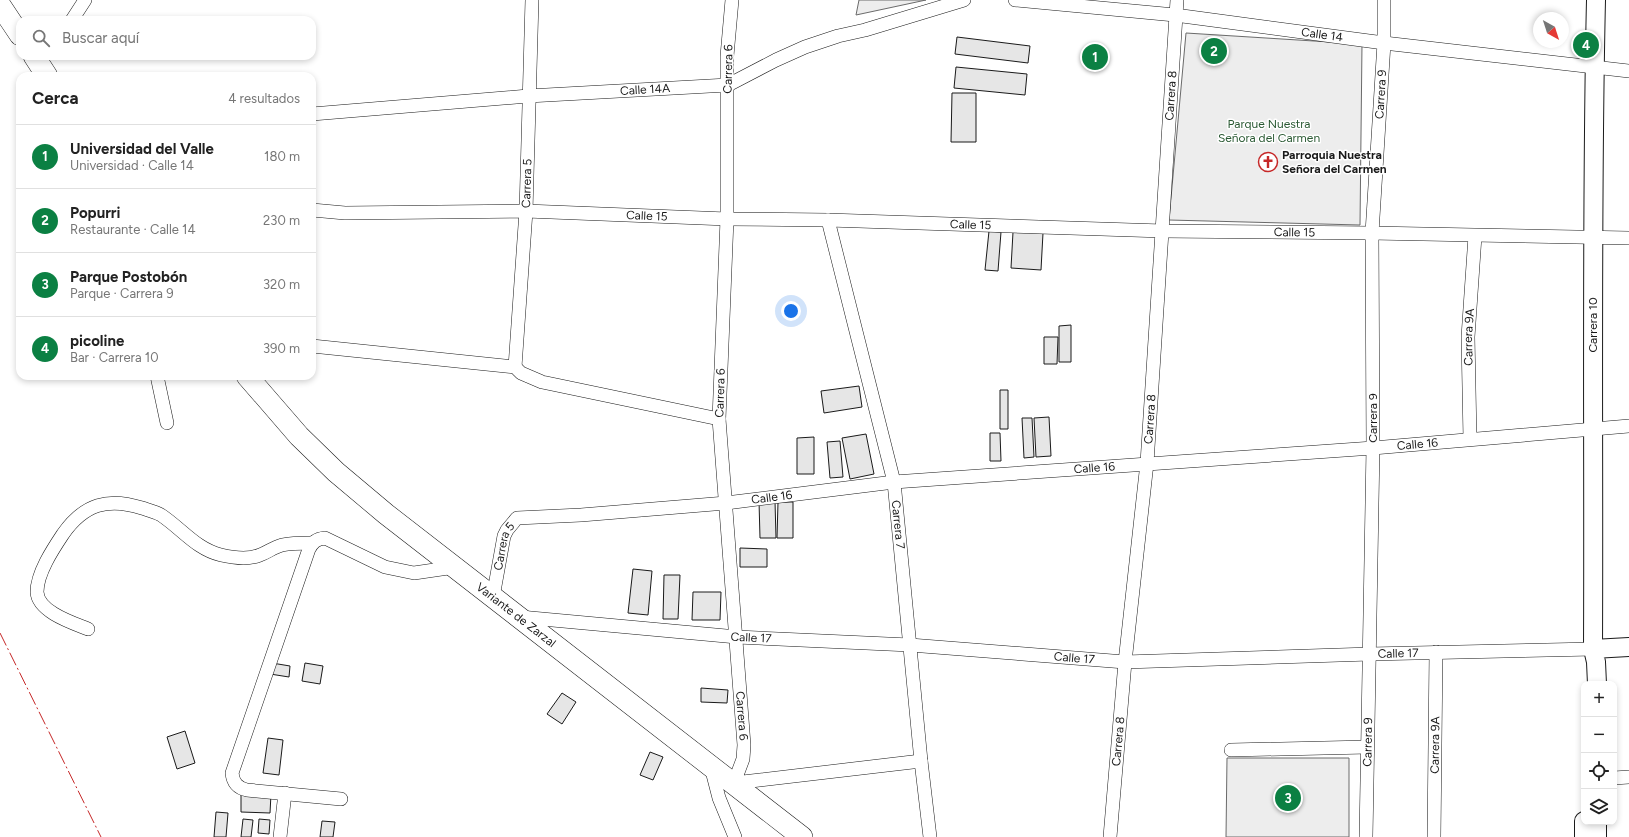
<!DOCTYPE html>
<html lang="es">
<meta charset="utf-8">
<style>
body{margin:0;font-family:Figtree,sans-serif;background:#f6f6f6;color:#222}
.controls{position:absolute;right:12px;bottom:12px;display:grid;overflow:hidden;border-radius:8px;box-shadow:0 2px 6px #0003}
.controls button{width:36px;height:36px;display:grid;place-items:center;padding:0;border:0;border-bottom:1px solid #e0e0e0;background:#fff;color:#222;font:20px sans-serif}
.compass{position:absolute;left:1533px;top:12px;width:36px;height:36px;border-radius:50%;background:#fff;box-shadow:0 2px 6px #0003;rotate:141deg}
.you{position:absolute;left:791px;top:311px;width:14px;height:14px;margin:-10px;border:3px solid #fff;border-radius:50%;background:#1a73e8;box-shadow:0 0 0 6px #1a73e833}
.badge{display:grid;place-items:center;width:26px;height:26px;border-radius:50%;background:#0b8043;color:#fff;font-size:13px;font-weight:700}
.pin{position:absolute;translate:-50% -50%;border:2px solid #fff;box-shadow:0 1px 4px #0006}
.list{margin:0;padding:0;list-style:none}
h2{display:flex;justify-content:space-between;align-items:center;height:52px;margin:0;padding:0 16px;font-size:17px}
h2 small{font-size:13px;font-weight:400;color:#767676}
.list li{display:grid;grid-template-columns:26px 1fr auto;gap:12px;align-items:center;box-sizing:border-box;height:64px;padding:0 16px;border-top:1px solid #e0e0e0}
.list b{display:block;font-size:15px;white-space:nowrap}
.list p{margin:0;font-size:13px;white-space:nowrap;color:#767676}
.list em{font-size:13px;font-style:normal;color:#767676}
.icon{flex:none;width:22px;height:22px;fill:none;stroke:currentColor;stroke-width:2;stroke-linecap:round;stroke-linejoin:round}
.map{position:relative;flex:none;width:1629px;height:837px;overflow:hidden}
.search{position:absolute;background:#fff;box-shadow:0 2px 6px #0003;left:16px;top:16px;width:300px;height:44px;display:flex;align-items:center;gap:10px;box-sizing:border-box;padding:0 14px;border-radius:12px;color:#767676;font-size:15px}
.panel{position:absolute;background:#fff;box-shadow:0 2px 6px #0003;left:16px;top:72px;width:300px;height:308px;border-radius:12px}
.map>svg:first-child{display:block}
.built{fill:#ededed;stroke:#6a6a6a}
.building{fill:#e6e6e6;stroke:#1a1a1a}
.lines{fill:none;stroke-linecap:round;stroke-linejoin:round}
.street-casing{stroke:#1a1a1a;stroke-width:14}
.secondary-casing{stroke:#1a1a1a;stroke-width:20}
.primary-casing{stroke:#1a1a1a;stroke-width:22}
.street{stroke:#fff;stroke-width:13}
.secondary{stroke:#fff;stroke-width:18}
.primary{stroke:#fff;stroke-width:21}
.power{stroke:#c62828;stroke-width:1;stroke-dasharray:14 3 2 3;stroke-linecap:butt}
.labels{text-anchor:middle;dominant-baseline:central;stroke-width:3;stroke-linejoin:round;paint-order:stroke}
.street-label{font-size:12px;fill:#1a1a1a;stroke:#fff}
.park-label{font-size:12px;fill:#2b5a34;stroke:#fff}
.poi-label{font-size:12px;font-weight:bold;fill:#1a1a1a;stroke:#fff;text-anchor:start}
</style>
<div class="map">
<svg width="1629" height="837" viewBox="0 0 1629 837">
<rect width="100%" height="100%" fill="#fff"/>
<path class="built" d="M859 0H926L856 15Z
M1186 33 1362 44 1360 225 1169 220Z
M1227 758H1349V837H1226Z"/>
<path class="building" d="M957 37 1030 46 1028 63 955 54Z
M956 67 1027 74 1025 95 954 88Z
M952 93H976V142H951Z
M989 231 1001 232 998 271 985 270Z
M1013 232 1043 233 1041 270 1011 268Z
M1071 325V362H1059V326Z
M1044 337H1058L1057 364H1044Z
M859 386 862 407 824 413 821 391Z
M1000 390H1008V429H1000Z
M1049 417 1051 456 1036 457 1034 418Z
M1022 418H1032L1034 457 1024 458Z
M990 433H1000L1001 461H990Z
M866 434 874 474 850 479 842 438Z
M814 437V474H797V438Z
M840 441 843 477 830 478 827 442Z
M759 501H775L776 538H760Z
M778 502H793V538H777Z
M740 548 767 549V567H740Z
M633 569 652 571 648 615 628 613Z
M664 575H680L678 619H663Z
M693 592H721L720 620H692Z
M272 663 290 666 289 677 270 674Z
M305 663 323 666 320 684 302 681Z
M701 688 728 690 727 703 701 702Z
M562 693 576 702 562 724 547 714Z
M185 731 195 763 177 769 167 737Z
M268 738 283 740 279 775 263 773Z
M650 752 663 757 653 780 640 775Z
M241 793 271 794 270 813 241 812Z
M216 812 228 813 226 837H214Z
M243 819 253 820 251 837H241Z
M259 819 270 820 269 834 258 833Z
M322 821 335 822 333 837H320Z"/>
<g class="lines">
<defs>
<g id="street">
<path id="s1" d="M732 0 727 56V219L719 419 744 745 743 759 734 783 921 761"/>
<path id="s2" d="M1015 0 1175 15 1384 43 1629 71"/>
<path d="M72 20 85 0"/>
<path id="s3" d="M312 114 528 96 728 85 776 60 805 47 838 36 865 30 964 0"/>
<path id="s4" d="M312 210 345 213 526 211 727 219 828 220 1163 231 1372 233 1629 238"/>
<path id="s5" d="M828 220 894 482 921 761 930 837"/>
<path d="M312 346 515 367 521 373 542 382 719 419"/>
<path id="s6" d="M515 367 526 211 532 0"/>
<path d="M157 376 167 423"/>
<path id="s7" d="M1470 439 1468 337 1475 236"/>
<path id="s8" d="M493 597 504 536 507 530 517 518 581 515 726 503 894 482 1373 448 1629 426"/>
<path id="s9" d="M520 617 737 637 910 645 1125 662 1370 654 1593 649"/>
<path d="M88 629C73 623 38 612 37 592 37 573 53 549 63 534 84 504 108 497 142 508 148 510 156 512 161 515 182 529 196 549 221 555 234 558 248 560 260 555 268 552 274 547 282 545 291 543 303 543 312 543"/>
<path d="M1231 750 1367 747"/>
<path d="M711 767 719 798 735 837"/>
<path d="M1614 778 1629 777"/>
<path d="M341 799 247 790C238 788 233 783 232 773L309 549C313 542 316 539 325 538L385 567 414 573 455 567"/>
<path d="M280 837 285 793"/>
<path id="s10" d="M1110 837 1125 662 1147 463 1177 0"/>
<path id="s11" d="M1366 837 1373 448 1372 233 1384 43V0"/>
<path id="s12" d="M1434 837 1436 652"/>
</g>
<path id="secondary" d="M1596 0C1591 216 1594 433 1593 649L1596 662 1597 684
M1593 649 1629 647
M1584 837V821
M1597 837V822"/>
<g id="primary">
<path d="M0 5 20 35"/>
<path d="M34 56 47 76"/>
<path id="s13" d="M247 376 299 436 336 472 386 514 802 837"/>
</g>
</defs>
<use href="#street" class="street-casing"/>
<use href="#secondary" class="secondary-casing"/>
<use href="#primary" class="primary-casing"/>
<use href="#street" class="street"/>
<use href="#secondary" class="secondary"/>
<use href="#primary" class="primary"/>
<path class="power" d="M0 633 101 837"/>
</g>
<defs>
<symbol id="church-ring" viewBox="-11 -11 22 22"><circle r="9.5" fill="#fff" stroke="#c62828" stroke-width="1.5"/><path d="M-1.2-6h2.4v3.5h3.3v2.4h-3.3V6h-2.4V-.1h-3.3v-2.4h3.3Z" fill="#c62828"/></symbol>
</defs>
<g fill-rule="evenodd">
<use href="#church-ring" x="1257" y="151" width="22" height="22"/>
</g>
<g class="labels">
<g class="street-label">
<text stroke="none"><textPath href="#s2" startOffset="309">Calle 14</textPath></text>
<text transform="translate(728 69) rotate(-89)">Carrera 6</text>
<text stroke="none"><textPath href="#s3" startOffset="334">Calle 14A</textPath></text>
<text stroke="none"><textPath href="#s11" startOffset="743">Carrera 9</textPath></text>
<text stroke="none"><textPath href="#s10" startOffset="744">Carrera 8</textPath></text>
<text stroke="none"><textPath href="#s6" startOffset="184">Carrera 5</textPath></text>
<text stroke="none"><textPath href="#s4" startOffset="335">Calle 15</textPath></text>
<text stroke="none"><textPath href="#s4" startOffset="659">Calle 15</textPath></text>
<text stroke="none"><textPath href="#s4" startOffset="983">Calle 15</textPath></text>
<text transform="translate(1593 325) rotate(-90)">Carrera 10</text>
<text stroke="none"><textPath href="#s7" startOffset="102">Carrera 9A</textPath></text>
<text transform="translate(720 393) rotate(-88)">Carrera 6</text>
<text transform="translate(1373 418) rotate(-90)">Carrera 9</text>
<text stroke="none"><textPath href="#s10" startOffset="420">Carrera 8</textPath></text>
<text stroke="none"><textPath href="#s8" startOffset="988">Calle 16</textPath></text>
<text stroke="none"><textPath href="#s8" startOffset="664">Calle 16</textPath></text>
<text stroke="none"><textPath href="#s8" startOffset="340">Calle 16</textPath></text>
<text stroke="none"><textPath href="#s5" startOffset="313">Carrera 7</textPath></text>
<text stroke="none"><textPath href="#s8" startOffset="52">Carrera 5</textPath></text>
<text stroke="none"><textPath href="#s13" startOffset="361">Variante de Zarzal</textPath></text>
<text stroke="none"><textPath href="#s9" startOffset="232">Calle 17</textPath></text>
<text stroke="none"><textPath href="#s9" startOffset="880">Calle 17</textPath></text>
<text stroke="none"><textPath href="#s9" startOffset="556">Calle 17</textPath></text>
<text stroke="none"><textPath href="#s1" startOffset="717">Carrera 6</textPath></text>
<text stroke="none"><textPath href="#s10" startOffset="96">Carrera 8</textPath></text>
<text stroke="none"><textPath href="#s11" startOffset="95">Carrera 9</textPath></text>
<text stroke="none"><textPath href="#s12" startOffset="92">Carrera 9A</textPath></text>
</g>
<g class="park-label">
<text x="1269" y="124">Parque Nuestra<tspan x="1269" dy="14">Señora del Carmen</tspan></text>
</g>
<g class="poi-label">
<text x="1282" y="155">Parroquia Nuestra<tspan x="1282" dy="14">Señora del Carmen</tspan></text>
</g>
</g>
</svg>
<div class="controls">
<button>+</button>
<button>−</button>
<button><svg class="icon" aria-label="locate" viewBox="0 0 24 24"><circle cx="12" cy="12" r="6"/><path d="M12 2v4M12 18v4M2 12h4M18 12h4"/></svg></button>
<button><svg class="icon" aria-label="layers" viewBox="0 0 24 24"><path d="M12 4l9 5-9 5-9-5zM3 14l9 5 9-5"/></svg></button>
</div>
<svg class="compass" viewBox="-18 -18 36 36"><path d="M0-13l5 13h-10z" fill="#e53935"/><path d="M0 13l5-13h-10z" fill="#767676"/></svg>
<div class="you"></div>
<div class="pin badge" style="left:1095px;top:57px">1</div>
<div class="pin badge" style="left:1214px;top:51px">2</div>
<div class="pin badge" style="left:1288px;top:798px">3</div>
<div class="pin badge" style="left:1586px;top:45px">4</div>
<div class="search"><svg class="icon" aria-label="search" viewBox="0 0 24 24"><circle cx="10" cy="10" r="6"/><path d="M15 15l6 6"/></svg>Buscar aquí</div>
<section class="panel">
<h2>Cerca<small>4 resultados</small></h2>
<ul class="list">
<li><span class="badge">1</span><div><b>Universidad del Valle</b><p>Universidad · Calle 14</p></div><em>180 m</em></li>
<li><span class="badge">2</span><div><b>Popurri</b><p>Restaurante · Calle 14</p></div><em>230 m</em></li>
<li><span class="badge">3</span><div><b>Parque Postobón</b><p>Parque · Carrera 9</p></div><em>320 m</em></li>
<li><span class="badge">4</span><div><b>picoline</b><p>Bar · Carrera 10</p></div><em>390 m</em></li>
</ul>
</section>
</div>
